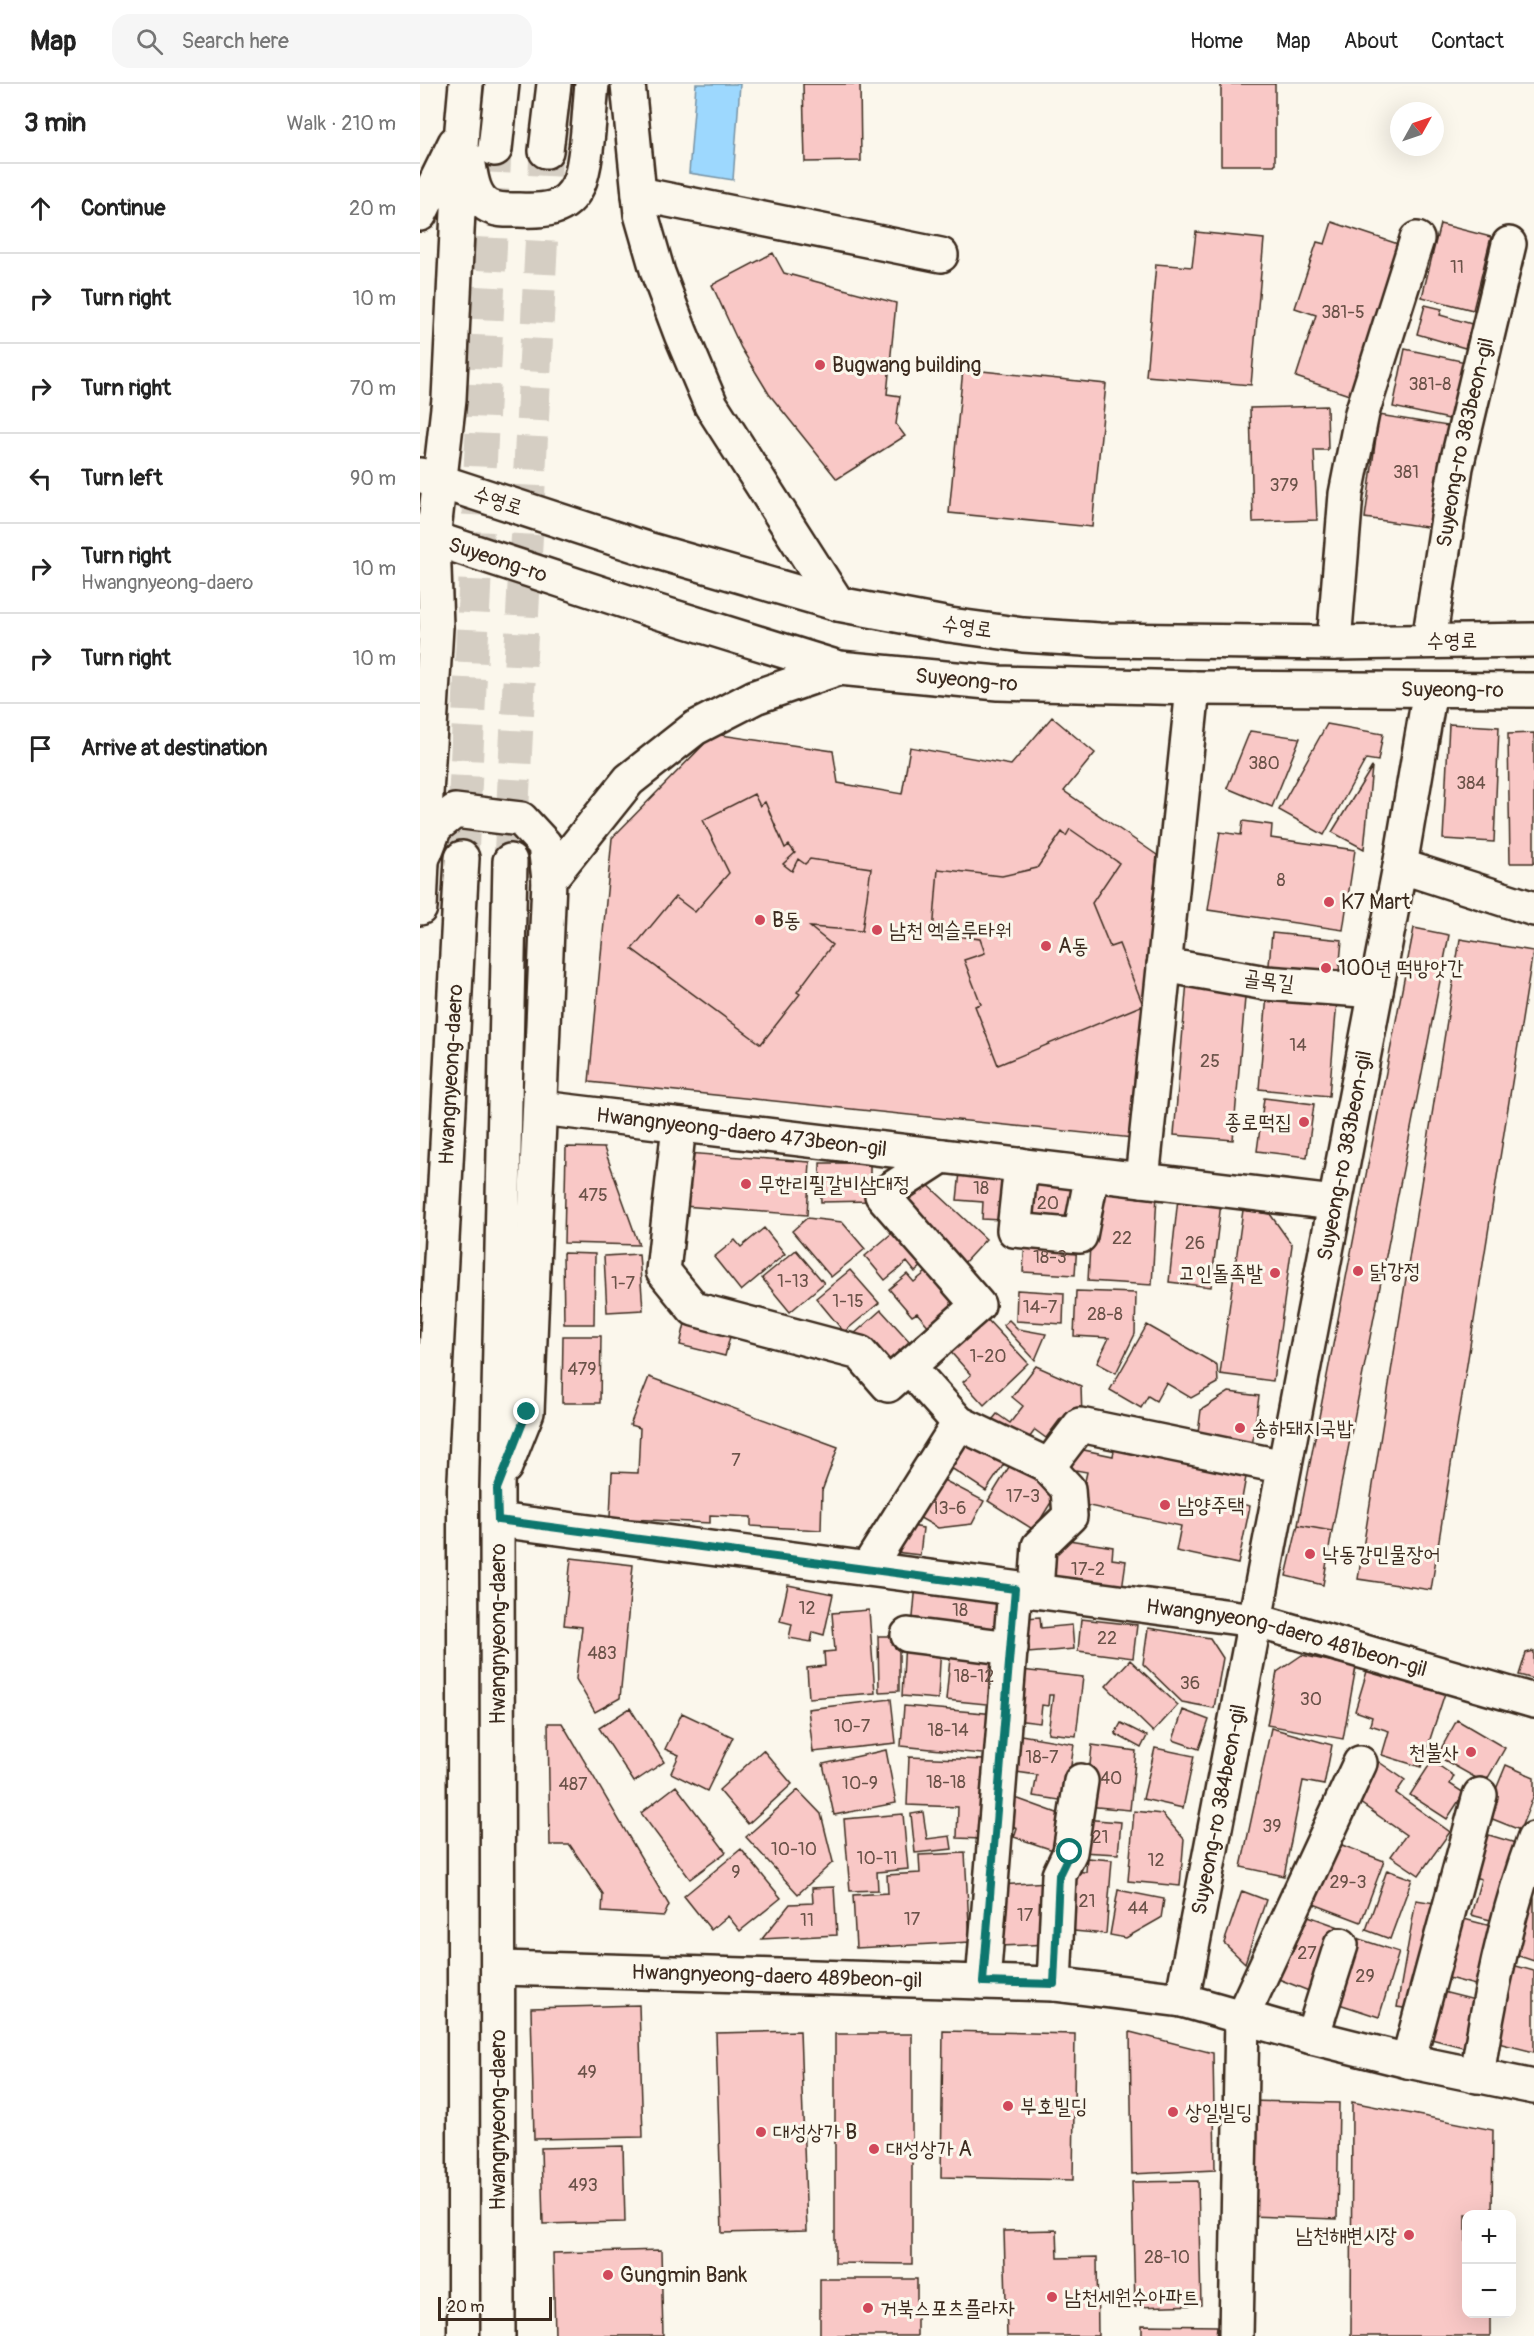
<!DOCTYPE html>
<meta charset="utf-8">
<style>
body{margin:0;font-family:Pangolin,"Poor Story",sans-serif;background:#f6f6f6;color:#222}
.controls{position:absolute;right:18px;bottom:18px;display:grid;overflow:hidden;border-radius:12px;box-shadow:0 6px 24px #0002}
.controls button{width:54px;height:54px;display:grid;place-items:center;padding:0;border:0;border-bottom:2px solid #e0e0e0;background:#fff;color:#222;font:30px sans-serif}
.compass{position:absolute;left:970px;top:18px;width:54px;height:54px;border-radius:50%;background:#fff;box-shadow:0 6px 24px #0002;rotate:50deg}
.scale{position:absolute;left:18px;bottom:15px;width:114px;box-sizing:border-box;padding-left:6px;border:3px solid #3b2a1e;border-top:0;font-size:16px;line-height:21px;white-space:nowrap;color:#3b2a1e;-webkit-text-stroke:4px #fbf7ec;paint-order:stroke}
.stop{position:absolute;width:18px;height:18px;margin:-14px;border:4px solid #0f766e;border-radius:50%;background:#fff}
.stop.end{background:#0f766e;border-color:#fff;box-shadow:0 2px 6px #0008}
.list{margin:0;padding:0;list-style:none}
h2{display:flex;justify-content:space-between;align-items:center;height:78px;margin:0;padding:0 24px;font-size:26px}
h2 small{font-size:20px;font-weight:400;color:#767676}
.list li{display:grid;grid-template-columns:39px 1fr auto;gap:18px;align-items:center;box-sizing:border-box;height:90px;padding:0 24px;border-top:2px solid #e0e0e0}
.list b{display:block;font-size:22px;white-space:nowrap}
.list p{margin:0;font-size:20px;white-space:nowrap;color:#767676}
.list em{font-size:20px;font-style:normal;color:#767676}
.icon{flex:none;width:33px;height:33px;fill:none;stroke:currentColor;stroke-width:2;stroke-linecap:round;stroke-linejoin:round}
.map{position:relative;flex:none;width:1114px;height:2252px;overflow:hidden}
header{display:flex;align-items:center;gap:36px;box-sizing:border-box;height:84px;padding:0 30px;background:#fff;border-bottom:2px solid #e0e0e0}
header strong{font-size:28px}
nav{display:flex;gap:33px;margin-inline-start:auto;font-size:21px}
.search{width:420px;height:54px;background:#f6f6f6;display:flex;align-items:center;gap:15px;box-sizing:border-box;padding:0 21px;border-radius:18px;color:#767676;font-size:22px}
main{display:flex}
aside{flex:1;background:#fff}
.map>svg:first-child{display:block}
.water{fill:#9dd8fe;stroke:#7692a4;stroke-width:1.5}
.building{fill:#f9c8c6;stroke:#3b2a1e;stroke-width:1.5}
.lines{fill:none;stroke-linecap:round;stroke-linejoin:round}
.major-tunnel{stroke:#d5cec3;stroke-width:33;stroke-dasharray:33 16;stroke-linecap:butt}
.minor-casing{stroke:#3b2a1e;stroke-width:38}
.major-casing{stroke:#3b2a1e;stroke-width:38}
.minor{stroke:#fbf7ec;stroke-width:33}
.major{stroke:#fbf7ec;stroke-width:33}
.route{stroke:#0f766e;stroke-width:8}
.poi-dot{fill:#d1495b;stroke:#fbf7ec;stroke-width:2}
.labels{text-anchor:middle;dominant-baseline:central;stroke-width:6;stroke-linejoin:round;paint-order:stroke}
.number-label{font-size:18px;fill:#6a5248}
.poi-label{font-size:21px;fill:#3b2a1e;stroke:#fbf7ec;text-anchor:start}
.street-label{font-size:21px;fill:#3b2a1e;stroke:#fbf7ec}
</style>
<header>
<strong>Map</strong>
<div class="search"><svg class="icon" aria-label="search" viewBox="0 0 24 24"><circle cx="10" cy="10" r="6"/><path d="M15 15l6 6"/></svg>Search here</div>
<nav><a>Home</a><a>Map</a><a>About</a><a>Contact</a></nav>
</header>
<main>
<aside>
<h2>3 min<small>Walk · 210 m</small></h2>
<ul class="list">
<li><svg class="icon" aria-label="ahead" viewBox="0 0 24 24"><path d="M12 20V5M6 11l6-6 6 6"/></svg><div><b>Continue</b></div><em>20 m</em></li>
<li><svg class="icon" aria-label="right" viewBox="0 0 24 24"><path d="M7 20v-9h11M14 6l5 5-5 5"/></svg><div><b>Turn right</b></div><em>10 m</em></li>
<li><svg class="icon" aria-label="right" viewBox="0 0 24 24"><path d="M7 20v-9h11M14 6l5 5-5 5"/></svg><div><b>Turn right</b></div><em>70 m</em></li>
<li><svg class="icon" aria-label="left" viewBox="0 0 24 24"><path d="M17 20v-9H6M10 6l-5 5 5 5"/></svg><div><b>Turn left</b></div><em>90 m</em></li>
<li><svg class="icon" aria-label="right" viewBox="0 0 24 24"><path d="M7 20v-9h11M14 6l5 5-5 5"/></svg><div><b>Turn right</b><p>Hwangnyeong-daero</p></div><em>10 m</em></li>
<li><svg class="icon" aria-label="right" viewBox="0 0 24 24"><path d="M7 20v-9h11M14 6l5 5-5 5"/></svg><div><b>Turn right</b></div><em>10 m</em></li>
<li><svg class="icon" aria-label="arrive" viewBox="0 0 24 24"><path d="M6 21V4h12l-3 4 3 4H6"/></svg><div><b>Arrive at destination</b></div></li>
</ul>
</aside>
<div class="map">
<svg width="1114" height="2252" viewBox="0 0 1114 2252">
<rect width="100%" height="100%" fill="#fbf7ec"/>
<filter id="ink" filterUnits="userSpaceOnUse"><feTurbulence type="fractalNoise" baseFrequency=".0167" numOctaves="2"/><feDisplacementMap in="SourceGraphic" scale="12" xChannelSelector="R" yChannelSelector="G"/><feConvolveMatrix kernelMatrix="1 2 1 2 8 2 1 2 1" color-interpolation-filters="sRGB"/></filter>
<g filter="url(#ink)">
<path class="water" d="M276 0H320L313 96 269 89Z"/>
<path class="building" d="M383 0H440L441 77 385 78Z
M801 0H855V81H801Z
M912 138 981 161 932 312 876 293 896 231 875 224 897 158 905 160Z
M1020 140 1071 153 1053 226 1002 213Z
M776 148 844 155 831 301 726 292 736 180 772 183Z
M353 169 364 189 476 219 467 310 480 312 476 340 485 352 417 395 349 310 321 264 292 201Z
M1005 221 1022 225 1020 231 1052 240 1045 264 997 250Z
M985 265 1046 278 1034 336 973 323Z
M543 285 686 300 672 443 529 429Z
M907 322 908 366H894L897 436 833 438 830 324Z
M959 331 1028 342 1013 444 945 434Z
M632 633 675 669 644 707 737 771 713 1054 169 998 192 754 294 650 413 667 418 699 482 710 490 663 591 681Z
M907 640 963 650 958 677 946 675 904 751 859 726Z
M1029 640 1079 643 1074 758 1023 755Z
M830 647 880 654 852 723 807 704Z
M1114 649V779H1090L1088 650Z
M952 683 944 765 912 748Z
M334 710 340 722 345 718 365 764 369 761 375 769 363 780 372 787 378 775 385 780 390 775 451 784 442 847 390 843 412 861 377 908 380 910 341 960 212 865 255 813 275 828 309 789 283 736Z
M823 737 852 741 851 754 935 766 923 846 788 826 800 748 821 751Z
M650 745 699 779 672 819 690 863 699 860 723 921 578 981 555 922 561 920 544 876 565 869 560 855 513 849 518 785 582 792 617 784 642 748 646 752Z
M994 844 1029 851 912 1447 878 1441Z
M852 849 922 856 918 899 848 891Z
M1040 855 1113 867 1011 1506 938 1495Z
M767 897 826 902 813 1056 754 1051Z
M847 911 917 917 909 1012 839 1005Z
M844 1014 894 1020 887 1073 837 1067Z
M146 1063 184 1064 219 1161 144 1159Z
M266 1069 390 1078 387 1131 263 1122Z
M400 1079H450V1117L401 1118Z
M540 1088 585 1092 582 1136 562 1135 563 1118 537 1116Z
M504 1097 566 1155 544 1179 482 1121Z
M608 1097 653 1101 649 1141 604 1137Z
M673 1107 737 1111 732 1201 668 1197Z
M758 1114 801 1119 791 1203 749 1198Z
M823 1126 850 1130 872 1161 853 1297 800 1290Z
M387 1134 422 1138 445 1165 411 1193 372 1147Z
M344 1144 365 1170 321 1207 294 1173 315 1156 321 1163Z
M478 1144 503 1181 495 1188 487 1178 465 1196 445 1172Z
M605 1155 657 1158 655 1191 603 1188Z
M376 1166 404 1199 370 1228 342 1194Z
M143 1169 175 1170 174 1240H144Z
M219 1170 223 1226 187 1228 184 1172Z
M511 1184 530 1206 532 1225 510 1244 497 1229 492 1232 469 1205 487 1190 494 1198Z
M430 1186 459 1219 424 1248 396 1214Z
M597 1206 644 1209 643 1240 596 1237Z
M656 1207 716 1209 715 1250 696 1289 677 1279 689 1254 654 1252Z
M461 1226 490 1258 468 1277 451 1270 434 1250Z
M267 1231 313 1241 305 1272 260 1261Z
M564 1232 608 1279 564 1321 543 1298 551 1291 528 1265Z
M589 1236 598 1245 626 1250 615 1276 583 1241Z
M727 1241 797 1281 798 1299 771 1314 746 1299 736 1317 728 1312 721 1324 690 1306Z
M143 1252H181L180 1319H142Z
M616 1282 661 1302 662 1334H641L626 1354 615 1346 601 1365 568 1341 577 1330 590 1339 603 1322 592 1313Z
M229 1293 418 1363 402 1407 401 1446 331 1442V1433L290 1431V1439L190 1434 192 1388 218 1389 220 1344 210 1341Z
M809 1308 839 1312 832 1363 777 1356 781 1326Z
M541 1343 588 1374 566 1407 519 1376Z
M695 1361 713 1368 765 1380 766 1376 787 1380 786 1384 826 1393 821 1420 830 1422 818 1480 756 1467 761 1442 660 1420 667 1388 650 1385 654 1364 693 1372Z
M592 1378 638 1407 614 1446 568 1417Z
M514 1391 564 1417 552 1440 518 1444 493 1430Z
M478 1440 503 1444 500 1471 475 1468Z
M878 1441 912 1447 903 1501 866 1492Z
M636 1454 693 1463 692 1475 706 1477 702 1505 630 1494Z
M151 1474 213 1481 200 1614 175 1628 156 1595 162 1543 144 1541Z
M496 1500 587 1508 583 1552 492 1544Z
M368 1501 413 1510 404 1551 393 1548 391 1558 369 1554 372 1540 360 1537Z
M449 1526 455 1609 389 1614 387 1584 405 1582 404 1568 415 1567 412 1529Z
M620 1533 621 1544 652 1541 654 1565 608 1569 604 1534Z
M661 1535 717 1541 713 1574 658 1567Z
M728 1544 790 1554 803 1574 794 1624 762 1618 723 1580Z
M458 1552H479V1607L459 1608Z
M485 1557 521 1559 518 1615 482 1612Z
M531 1564 581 1569 576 1621 526 1616Z
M1114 1567V1595L1099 1591 1106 1569Z
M882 1571 936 1583 923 1655 847 1641 857 1588Z
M710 1576 758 1621 733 1648 686 1602Z
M948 1584 1025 1609 1001 1683 962 1671 969 1647 950 1641 952 1633 935 1627Z
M601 1586 663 1593 656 1652 628 1649 633 1611H629L628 1622 622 1621 620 1639 595 1636Z
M471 1615 476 1659 393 1668 388 1625Z
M484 1622 576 1630 572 1671 481 1662Z
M210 1624 244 1678 214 1698 179 1644Z
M763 1626 789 1636 779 1665 753 1656Z
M262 1629 313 1653 287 1707 251 1689 259 1671 245 1665Z
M1037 1636 1085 1664 1065 1699 1017 1672Z
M128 1639H142L249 1821 244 1832 182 1828 183 1810 150 1761H130Z
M701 1639 727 1652 721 1664 695 1650Z
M851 1644 912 1661 904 1701 883 1697 864 1792 821 1783Z
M595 1650 654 1660 646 1717 613 1712 617 1691 589 1687Z
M672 1661 716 1667 710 1726 666 1722Z
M735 1664 774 1672 763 1724 723 1715Z
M343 1666 372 1700 328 1740 299 1706Z
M466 1666 476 1719 414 1731 403 1680Z
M489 1673 565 1676 561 1755 537 1754 538 1723 487 1721Z
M1012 1677 1034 1692 1030 1700 1044 1709 1027 1735 990 1711Z
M959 1678 985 1696 976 1709 1030 1748 999 1791 971 1772 986 1751 933 1714Z
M1086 1681 1114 1693V1711L1100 1746 1065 1732Z
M256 1702 306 1768 270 1795 221 1729Z
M378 1706 401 1730 413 1778 378 1810 326 1753Z
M590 1712 648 1733 636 1767 594 1753 597 1744 588 1740Z
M714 1727 742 1730 764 1755 760 1802 708 1797Z
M503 1728 507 1755 530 1752 532 1765 495 1769 491 1730Z
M483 1730 488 1785 457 1788 458 1806 430 1807 424 1735Z
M662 1735 701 1738 698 1770 660 1768Z
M1059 1748 1099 1760 1078 1838 1051 1831 1061 1795 1047 1791Z
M914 1758 964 1777 941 1838 891 1819Z
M321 1765 361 1814 320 1847 308 1832 291 1846 264 1812Z
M545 1769 550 1858 436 1864 433 1811 468 1809 467 1791 500 1789 499 1771Z
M667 1774 692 1776 686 1850 643 1846 648 1787 666 1788Z
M967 1786 992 1795 970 1855 946 1846Z
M630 1798 632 1860 580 1862 577 1801Z
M414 1803 417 1851 342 1855 370 1820 393 1819 392 1804Z
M698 1806 744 1815 741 1834 706 1854 690 1851Z
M822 1807 846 1816 825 1879 804 1859Z
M1108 1812 1114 1814V1877L1090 1869Z
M996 1816 1015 1819 997 1926 977 1923Z
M880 1829 919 1843 894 1909 856 1894Z
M1036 1833 1075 1843 1059 1902 1021 1892Z
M930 1852 979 1868 959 1933 910 1917Z
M1089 1880 1114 1887V1968L1070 1957Z
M1019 1907 1059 1917 1047 1964 1007 1954Z
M219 1921 223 2053 114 2055 111 1924Z
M380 1947 387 2147 302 2149 296 1949Z
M523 1947 655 1950 653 2096 521 2093Z
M710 1948 793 1969 795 2086 712 2090Z
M415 1950H492V2180L415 2179Z
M830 2017 919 2019 917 2135 828 2132Z
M932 2018 1073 2046 1072 2130H1046V2230H1070V2252H931Z
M203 2062 205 2138 123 2140 121 2064Z
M778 2097 781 2221 715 2223 712 2098Z
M637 2146 638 2174 677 2173 678 2252H587L584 2147Z
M241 2166 243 2252H135L133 2169Z
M400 2195H497V2252H400Z
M722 2241 797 2242 796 2252H722Z"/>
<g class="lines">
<path class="major-tunnel" d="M42 774 75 65
M90 777 126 67"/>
<defs>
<g id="minor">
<path d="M219 110 521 171"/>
<path id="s1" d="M1009 557 1036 383 1089 160"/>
<path d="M914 559 926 410 942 329 997 155"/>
<path d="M980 782 1114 825"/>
<path d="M744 881 846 899 956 907"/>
<path id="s2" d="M121 1024 914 1119"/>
<path d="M259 1041 243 1187 274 1225 440 1269 468 1301 558 1221 462 1111 522 1072"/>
<path d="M601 1081 594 1146 660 1152 672 1090"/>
<path d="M722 1096 773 604"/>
<path d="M489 1283 539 1339 625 1380 648 1405 650 1432 619 1462 616 1507"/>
<path d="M628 1383 660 1341 864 1383"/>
<path id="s3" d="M78 1436 834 1536 1114 1617"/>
<path d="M447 1485 539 1339"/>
<path d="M488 1551 591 1564"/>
<path id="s4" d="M79 1884 634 1900 762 1916 892 1953 988 1977 1114 2003"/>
<path d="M563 1898 595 1505"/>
<path d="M634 1900 639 1791 650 1768 661 1697"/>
<path id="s5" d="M762 1916 980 782 1010 606"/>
<path d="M892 1953 921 1861"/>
<path d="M988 1977 1060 1711"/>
<path d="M1057 1992C1069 1912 1086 1831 1114 1755"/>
<path d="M816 2252 822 1933 940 1679"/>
</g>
<g id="major">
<path d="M208 0 221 130 238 189 261 250 291 321 418 520"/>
<path d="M75 65 82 0"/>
<path d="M126 67 134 0"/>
<path d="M48 75C51 91 52 111 67 121 76 127 89 126 99 126 123 127 146 127 158 101 168 79 169 26 172 0"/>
<path d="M0 130 35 59"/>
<path d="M0 391 227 465 418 520 530 541 603 551 679 556 914 559 1114 556"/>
<path id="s6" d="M0 450 238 528 419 584 578 599 773 604 1114 606"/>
<path d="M5 769 15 743 35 727 101 735 125 761 129 796"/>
<path d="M2 777 16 543 13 455 29 315 42 44 46 0"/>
<path d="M0 824 2 777 1 755"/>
<path d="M85 1383 107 1328 129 796 209 696 275 644 335 613 419 584"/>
<path id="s7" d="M9 2252V1404L42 774"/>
<path d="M78 2252 77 1405 90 777"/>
</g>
</defs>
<use href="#minor" class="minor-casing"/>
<use href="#major" class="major-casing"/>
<use href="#minor" class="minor"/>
<use href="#major" class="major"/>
</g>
</g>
<g class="lines" filter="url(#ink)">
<path class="route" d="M107 1328 77 1405 78 1436 595 1505 563 1898 634 1900 639 1791 650 1768"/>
</g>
<g class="poi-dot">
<circle cx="400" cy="281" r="6"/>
<circle cx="909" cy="818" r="6"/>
<circle cx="340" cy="836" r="6"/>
<circle cx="457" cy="846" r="6"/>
<circle cx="626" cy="862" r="6"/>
<circle cx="906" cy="884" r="6"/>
<circle cx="884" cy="1038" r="6"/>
<circle cx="326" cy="1100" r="6"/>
<circle cx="938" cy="1187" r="6"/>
<circle cx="855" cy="1189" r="6"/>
<circle cx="820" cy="1344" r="6"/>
<circle cx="745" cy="1421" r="6"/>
<circle cx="890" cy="1470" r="6"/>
<circle cx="1051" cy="1668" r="6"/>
<circle cx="588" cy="2022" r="6"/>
<circle cx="753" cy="2028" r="6"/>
<circle cx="341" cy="2048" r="6"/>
<circle cx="454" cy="2065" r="6"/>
<circle cx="989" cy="2151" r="6"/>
<circle cx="188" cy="2191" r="6"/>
<circle cx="632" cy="2213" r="6"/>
<circle cx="448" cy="2224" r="6"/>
</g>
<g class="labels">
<g class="number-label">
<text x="1037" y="183">11</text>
<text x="923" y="228">381-5</text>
<text x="1010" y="300">381-8</text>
<text x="986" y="388">381</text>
<text x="864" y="401">379</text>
<text x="844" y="679">380</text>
<text x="1051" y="699">384</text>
<text x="861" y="796">8</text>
<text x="878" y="961">14</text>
<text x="790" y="977">25</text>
<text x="561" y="1104">18</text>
<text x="173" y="1111">475</text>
<text x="628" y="1119">20</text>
<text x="702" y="1154">22</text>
<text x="775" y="1159">26</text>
<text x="630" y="1173">18-3</text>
<text x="373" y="1197">1-13</text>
<text x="203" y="1199">1-7</text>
<text x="428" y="1217">1-15</text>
<text x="620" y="1223">14-7</text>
<text x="685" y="1230">28-8</text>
<text x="568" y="1272">1-20</text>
<text x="162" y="1285">479</text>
<text x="316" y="1376">7</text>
<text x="603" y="1412">17-3</text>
<text x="529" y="1424">13-6</text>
<text x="668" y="1485">17-2</text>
<text x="387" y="1524">12</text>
<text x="540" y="1526">18</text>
<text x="687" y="1554">22</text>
<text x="182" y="1569">483</text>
<text x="554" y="1592">18-12</text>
<text x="770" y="1599">36</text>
<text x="891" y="1615">30</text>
<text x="432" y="1642">10-7</text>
<text x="528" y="1646">18-14</text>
<text x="622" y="1673">18-7</text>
<text x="691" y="1694">40</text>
<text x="526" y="1698">18-18</text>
<text x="440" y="1699">10-9</text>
<text x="153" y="1700">487</text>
<text x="852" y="1742">39</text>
<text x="680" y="1753">21</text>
<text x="374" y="1765">10-10</text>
<text x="457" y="1774">10-11</text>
<text x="736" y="1776">12</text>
<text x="316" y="1788">9</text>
<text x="928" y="1798">29-3</text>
<text x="667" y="1817">21</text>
<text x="718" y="1824">44</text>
<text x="605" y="1831">17</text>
<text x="492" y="1835">17</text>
<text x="387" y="1836">11</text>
<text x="887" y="1869">27</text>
<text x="945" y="1892">29</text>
<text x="167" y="1988">49</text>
<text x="163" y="2101">493</text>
<text x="747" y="2173">28-10</text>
</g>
<g class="poi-label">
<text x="412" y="281">Bugwang building</text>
<text x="921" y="818">K7 Mart</text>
<text x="352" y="836">B동</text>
<text x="469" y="846">남천 엑슬루타워</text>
<text x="638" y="862">A동</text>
<text x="918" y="884">100년 떡방앗간</text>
<text x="872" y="1038" text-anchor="end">종로떡집</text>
<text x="338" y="1100">무한리필갈비삼대정</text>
<text x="950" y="1187">닭강정</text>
<text x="843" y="1189" text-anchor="end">고인돌족발</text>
<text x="832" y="1344">송하돼지국밥</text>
<text x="757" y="1421">남양주택</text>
<text x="902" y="1470">낙동강민물장어</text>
<text x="1039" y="1668" text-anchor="end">천불사</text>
<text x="600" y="2022">부호빌딩</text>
<text x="765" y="2028">상일빌딩</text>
<text x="353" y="2048">대성상가 B</text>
<text x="466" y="2065">대성상가 A</text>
<text x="977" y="2151" text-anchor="end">남천해변시장</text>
<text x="200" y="2191">Gungmin Bank</text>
<text x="644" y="2213">남천세원수아파트</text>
<text x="460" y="2224">거북스포츠플라자</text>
</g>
<g class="street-label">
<text stroke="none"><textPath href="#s1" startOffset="202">Suyeong-ro 383beon-gil</textPath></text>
<text transform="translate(78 417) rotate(18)">수영로</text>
<text stroke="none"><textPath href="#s6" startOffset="82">Suyeong-ro</textPath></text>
<text transform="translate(547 543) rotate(8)">수영로</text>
<text transform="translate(1032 557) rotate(-1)">수영로</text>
<text stroke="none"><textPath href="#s6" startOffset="568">Suyeong-ro</textPath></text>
<text stroke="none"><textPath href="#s6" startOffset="1054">Suyeong-ro</textPath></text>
<text transform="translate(849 897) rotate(7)">골목길</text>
<text stroke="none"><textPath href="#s7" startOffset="1262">Hwangnyeong-daero</textPath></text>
<text stroke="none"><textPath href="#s2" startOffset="202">Hwangnyeong-daero 473beon-gil</textPath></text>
<text stroke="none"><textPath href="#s5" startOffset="860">Suyeong-ro 383beon-gil</textPath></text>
<text transform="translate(78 1550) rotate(-90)">Hwangnyeong-daero</text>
<text stroke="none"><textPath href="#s3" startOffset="798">Hwangnyeong-daero 481beon-gil</textPath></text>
<text stroke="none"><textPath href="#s5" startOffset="194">Suyeong-ro 384beon-gil</textPath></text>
<text stroke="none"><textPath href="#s4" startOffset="278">Hwangnyeong-daero 489beon-gil</textPath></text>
<text transform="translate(78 2036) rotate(-90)">Hwangnyeong-daero</text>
</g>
</g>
</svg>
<div class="controls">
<button>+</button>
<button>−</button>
</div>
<svg class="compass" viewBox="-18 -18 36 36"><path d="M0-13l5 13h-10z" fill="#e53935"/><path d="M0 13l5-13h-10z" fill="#767676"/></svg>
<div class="scale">20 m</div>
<div class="stop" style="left:650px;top:1768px"></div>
<div class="stop end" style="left:107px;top:1328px"></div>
</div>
</main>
